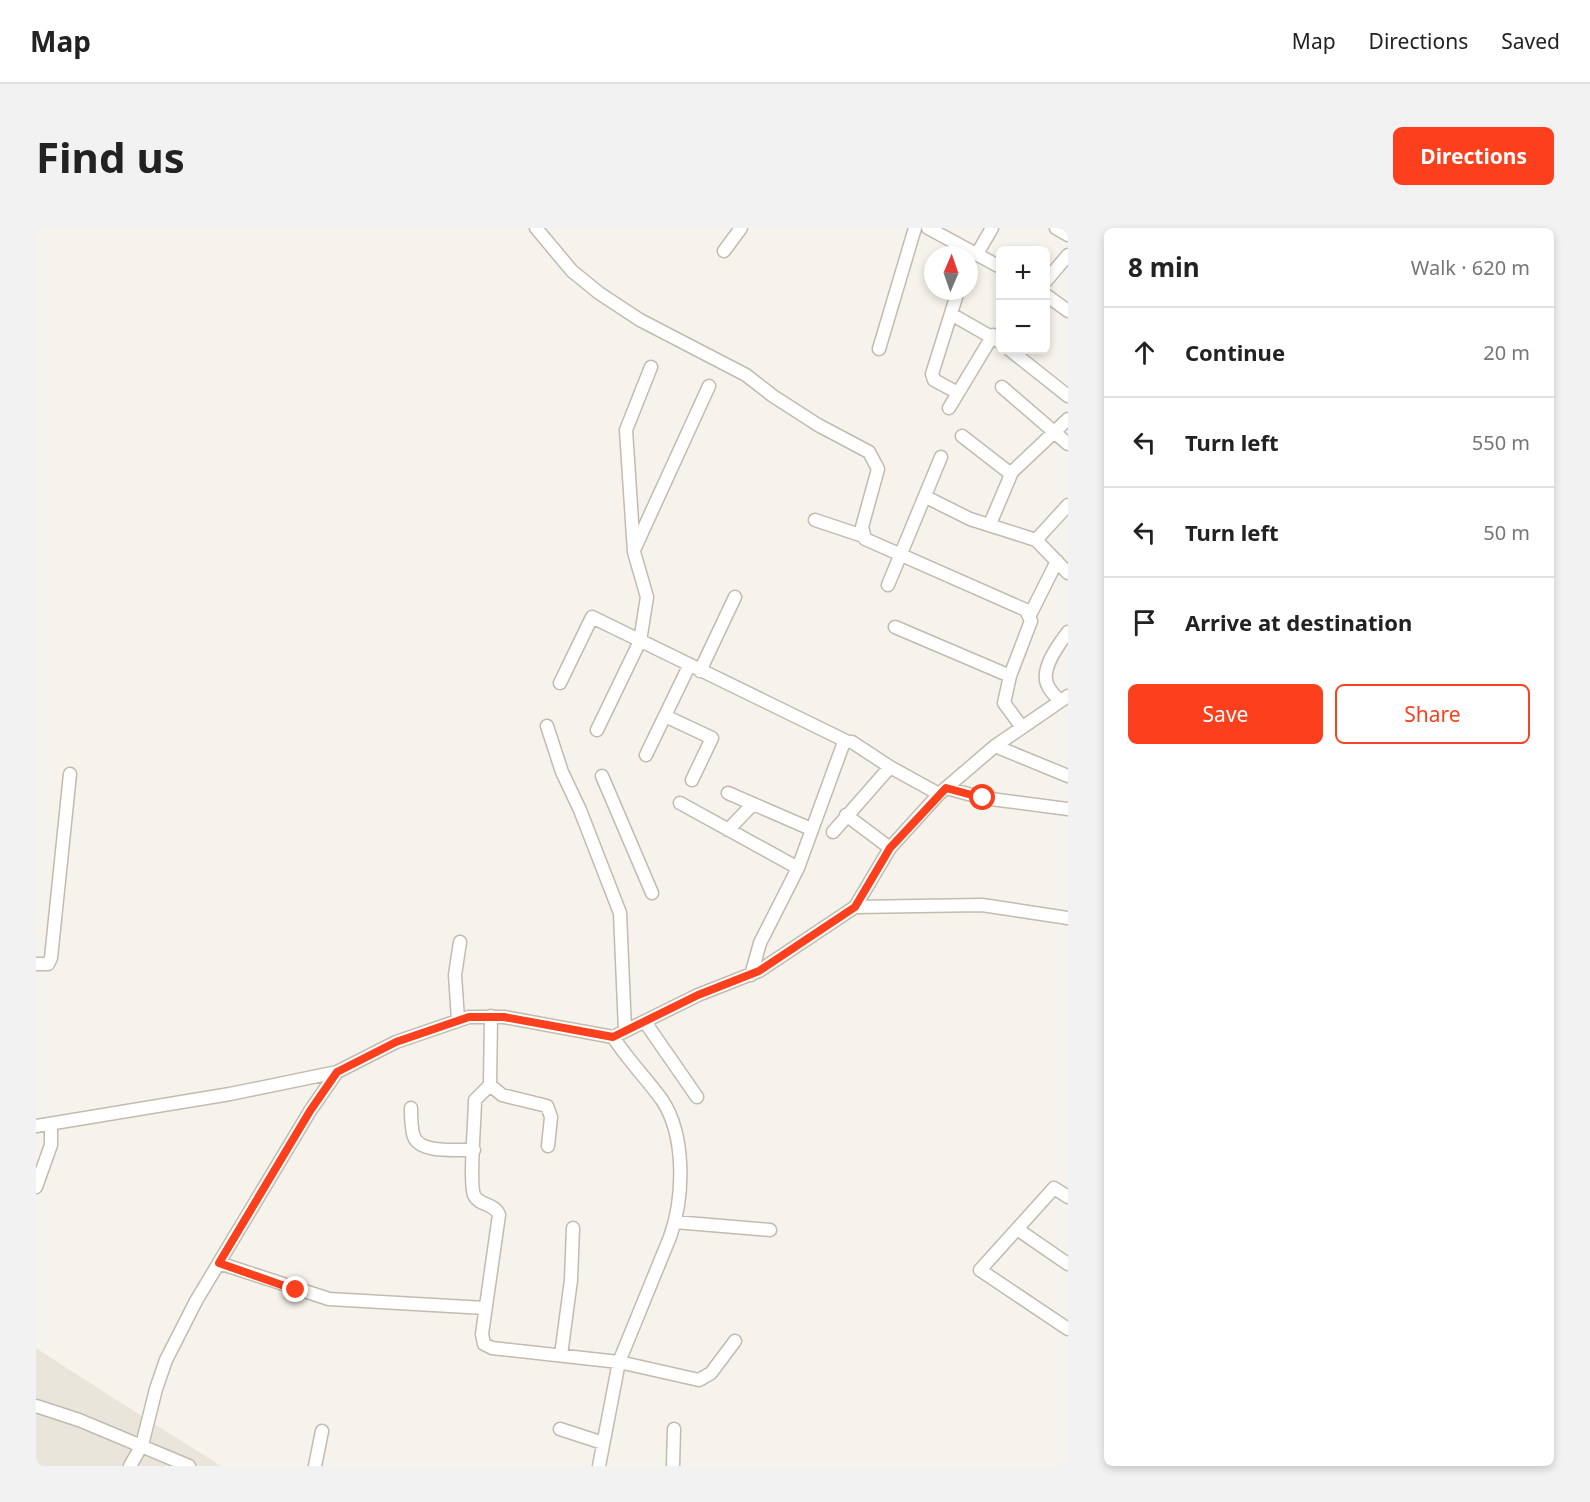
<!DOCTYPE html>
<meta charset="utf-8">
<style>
body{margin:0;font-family:"Noto Sans",sans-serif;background:#f2f2f2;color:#222}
.controls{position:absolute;right:18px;top:18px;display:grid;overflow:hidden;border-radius:9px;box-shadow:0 3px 9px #0003}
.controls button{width:54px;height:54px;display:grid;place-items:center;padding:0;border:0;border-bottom:2px solid #e0e0e0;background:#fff;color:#222;font:30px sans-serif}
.compass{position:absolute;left:888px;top:18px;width:54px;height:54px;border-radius:50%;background:#fff;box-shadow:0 3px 9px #0003;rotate:2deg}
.stop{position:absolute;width:18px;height:18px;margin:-14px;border:4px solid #fc3f1d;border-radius:50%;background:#fff}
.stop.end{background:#fc3f1d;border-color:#fff;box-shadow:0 2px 6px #0008}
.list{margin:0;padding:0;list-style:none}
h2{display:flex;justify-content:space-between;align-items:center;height:78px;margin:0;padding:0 24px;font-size:26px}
h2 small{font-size:20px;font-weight:400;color:#767676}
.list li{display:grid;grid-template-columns:39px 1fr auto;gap:18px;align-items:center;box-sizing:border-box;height:90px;padding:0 24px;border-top:2px solid #e0e0e0}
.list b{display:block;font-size:22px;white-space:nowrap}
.list em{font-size:20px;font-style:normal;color:#767676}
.actions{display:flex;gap:12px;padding:18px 24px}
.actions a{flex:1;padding:14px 0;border:2px solid #fc3f1d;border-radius:9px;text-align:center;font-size:21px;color:#fc3f1d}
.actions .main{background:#fc3f1d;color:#fff}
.icon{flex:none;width:33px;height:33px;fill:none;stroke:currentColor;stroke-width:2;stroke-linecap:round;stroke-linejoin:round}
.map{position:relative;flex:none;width:1032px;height:1238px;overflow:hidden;border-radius:9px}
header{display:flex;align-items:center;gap:36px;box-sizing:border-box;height:84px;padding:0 30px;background:#fff;border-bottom:2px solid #e0e0e0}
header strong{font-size:28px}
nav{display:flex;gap:33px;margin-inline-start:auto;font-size:21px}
.intro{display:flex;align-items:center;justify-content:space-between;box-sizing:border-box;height:144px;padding:0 36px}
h1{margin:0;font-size:42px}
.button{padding:15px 27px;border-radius:9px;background:#fc3f1d;color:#fff;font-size:21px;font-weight:700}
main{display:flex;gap:36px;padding:0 36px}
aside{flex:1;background:#fff;border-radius:9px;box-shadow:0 3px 9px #0003}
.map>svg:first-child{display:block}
.residential{fill:#eae5da}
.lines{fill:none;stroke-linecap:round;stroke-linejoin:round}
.minor-casing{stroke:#c2bbae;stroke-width:15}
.minor{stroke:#fff;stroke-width:12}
.route{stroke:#fc3f1d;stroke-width:8}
</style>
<header>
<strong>Map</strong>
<nav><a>Map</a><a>Directions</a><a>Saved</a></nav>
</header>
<div class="intro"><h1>Find us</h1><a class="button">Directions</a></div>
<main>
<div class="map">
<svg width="1032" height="1238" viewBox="0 0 1032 1238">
<rect width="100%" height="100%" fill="#f6f3ec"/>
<path class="residential" d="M0 1120 79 1171 185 1238H0Z"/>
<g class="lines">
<defs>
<path id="minor" d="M500 0 536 43 563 65 604 92 710 147 737 168 782 197 833 224 842 241 826 299 829 311 990 382 995 393 974 448 968 475 985 498
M892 0 964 39
M1020 0 1032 7
M688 23 705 0
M941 26 956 0
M1010 53 1032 27
M1010 67 1032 83
M915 86 964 114
M843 121 879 0
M974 122 1032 168
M966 159 1032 216
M922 165 898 152 896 146 922 63
M913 180 957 107
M926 208 975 246
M890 269 934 291 1000 312 1032 345
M779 292 827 308
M954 296 976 244 1032 191
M1000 312 1032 277
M598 322 673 158
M852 357 905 229
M994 387 1021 333
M859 399 974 448
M664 443 699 369
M524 455 556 389 810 513
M1024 473C1020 469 1014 463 1012 458 1003 442 1023 416 1032 404
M629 488 676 510 656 552
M511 498 526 544 544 582 584 685 589 802
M561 502 604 413 611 369 598 324 590 202 615 139
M959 518 1032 548
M610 527 653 438
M566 548 616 665
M910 560 947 570 1032 581
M692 565 775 601
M644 575 762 640
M810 587 854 620
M692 602 717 576
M797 604 854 539
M819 679 946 677 1032 690
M0 736H12L15 730 34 546
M715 747 724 715 762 640 808 514H816L854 539 903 566
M455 788 454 857 439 872C439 890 433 955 438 967 443 978 459 975 463 987L446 1106 448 1116 456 1120 583 1134 663 1152 675 1145 699 1113
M422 791 419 747 424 714
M609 794 661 869
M454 857 466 867 511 878 515 889 512 918
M375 880C375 889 375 901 378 909 385 926 422 921 438 922
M0 898 194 866 301 844 360 814 433 789H468L577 809
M0 959 15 917V898
M1032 969 1018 960 944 1042 1032 1101
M639 994 734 1002
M981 1001 1032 1036
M183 1035 293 1071 449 1080
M525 1127 535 1052 537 1000
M0 1178 43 1192 153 1238
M524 1201 567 1215
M94 1238 106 1217 120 1161 130 1132 160 1073 274 883 301 844
M279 1238 286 1203
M563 1238 583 1134 634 1009C648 970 650 908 626 872 610 850 592 832 577 809L662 767 723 743 819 679 854 620 903 566 959 518 1032 468
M637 1238 638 1201"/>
</defs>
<use href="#minor" class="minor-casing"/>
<use href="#minor" class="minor"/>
</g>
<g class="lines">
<path class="route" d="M260 1062 183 1035 274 883 301 844 360 814 433 789H468L577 809 662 767 723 743 819 679 854 620 910 560 947 570"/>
</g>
</svg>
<div class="controls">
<button>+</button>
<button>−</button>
</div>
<svg class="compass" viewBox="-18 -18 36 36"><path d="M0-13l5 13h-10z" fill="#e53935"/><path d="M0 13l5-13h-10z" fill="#767676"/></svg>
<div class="stop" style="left:947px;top:570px"></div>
<div class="stop end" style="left:260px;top:1062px"></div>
</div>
<aside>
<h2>8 min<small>Walk · 620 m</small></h2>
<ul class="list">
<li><svg class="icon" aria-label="ahead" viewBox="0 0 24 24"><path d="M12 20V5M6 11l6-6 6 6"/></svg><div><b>Continue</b></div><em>20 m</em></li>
<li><svg class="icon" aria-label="left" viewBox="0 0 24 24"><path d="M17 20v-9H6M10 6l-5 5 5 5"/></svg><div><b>Turn left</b></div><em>550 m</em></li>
<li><svg class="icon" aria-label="left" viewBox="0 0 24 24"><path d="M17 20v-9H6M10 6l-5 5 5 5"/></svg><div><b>Turn left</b></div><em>50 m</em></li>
<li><svg class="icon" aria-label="arrive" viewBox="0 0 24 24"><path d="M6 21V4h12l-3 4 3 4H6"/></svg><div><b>Arrive at destination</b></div></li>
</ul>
<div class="actions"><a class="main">Save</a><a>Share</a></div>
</aside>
</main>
